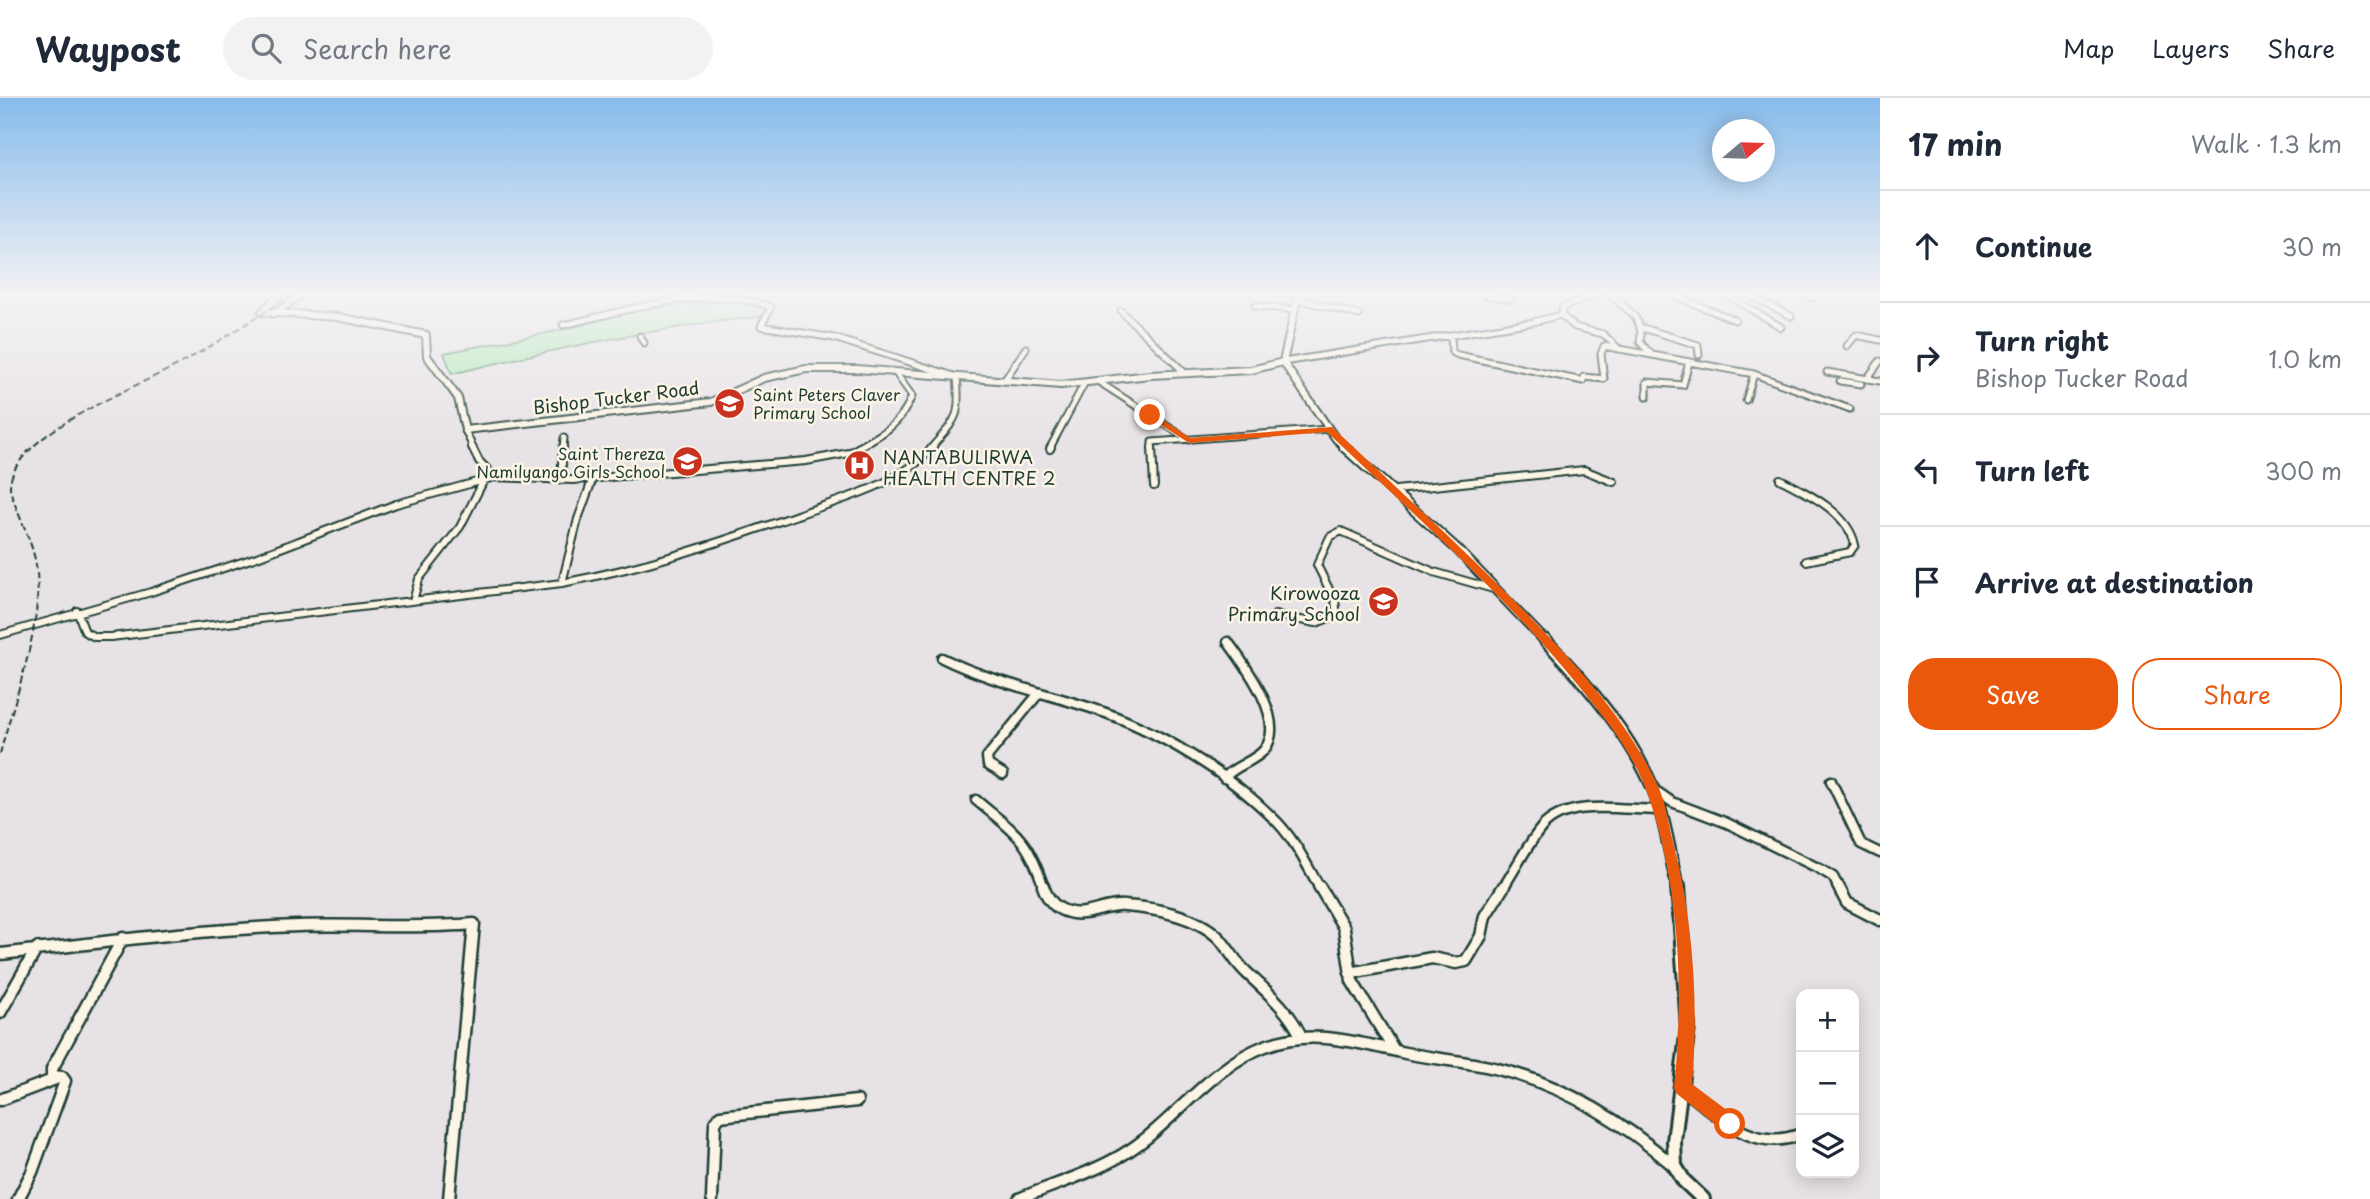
<!DOCTYPE html>
<meta charset="utf-8">
<style>
body{margin:0;font-family:"Playpen Sans",sans-serif;background:#f2f2f3;color:#1f2937}
.controls{position:absolute;right:21px;bottom:21px;display:grid;overflow:hidden;border-radius:14px;box-shadow:0 4px 18px #0003}
.controls button{width:63px;height:63px;display:grid;place-items:center;padding:0;border:0;border-bottom:2px solid #e0e1e3;background:#fff;color:#1f2937;font:35px sans-serif}
.compass{position:absolute;left:1712px;top:21px;width:63px;height:63px;border-radius:50%;background:#fff;box-shadow:0 4px 18px #0003;rotate:71deg}
.stop{position:absolute;width:21px;height:21px;margin:-16px;border:5px solid #ea580c;border-radius:50%;background:#fff}
.stop.end{background:#ea580c;border-color:#fff;box-shadow:0 2px 7px #0008}
.list{margin:0;padding:0;list-style:none}
h2{display:flex;justify-content:space-between;align-items:center;height:91px;margin:0;padding:0 28px;font-size:30px}
h2 small{font-size:23px;font-weight:400;color:#747a83}
.list li{display:grid;grid-template-columns:46px 1fr auto;gap:21px;align-items:center;box-sizing:border-box;height:112px;padding:0 28px;border-top:2px solid #e0e1e3}
.list b{display:block;font-size:26px;white-space:nowrap}
.list p{margin:0;font-size:23px;white-space:nowrap;color:#747a83}
.list em{font-size:23px;font-style:normal;color:#747a83}
.actions{display:flex;gap:14px;padding:21px 28px}
.actions a{flex:1;padding:16px 0;border:2px solid #ea580c;border-radius:28px;text-align:center;font-size:24px;color:#ea580c}
.actions .main{background:#ea580c;color:#fff}
.icon{flex:none;width:38px;height:38px;fill:none;stroke:currentColor;stroke-width:2;stroke-linecap:round;stroke-linejoin:round}
.map{position:relative;flex:none;width:1880px;height:1101px;overflow:hidden}
header{display:flex;align-items:center;gap:42px;box-sizing:border-box;height:98px;padding:0 35px;background:#fff;border-bottom:2px solid #e0e1e3}
header strong{font-size:33px}
nav{display:flex;gap:38px;margin-inline-start:auto;font-size:24px}
.search{width:490px;height:63px;background:#f2f2f3;display:flex;align-items:center;gap:18px;box-sizing:border-box;padding:0 24px;border-radius:38px;color:#747a83;font-size:26px}
main{display:flex}
aside{flex:1;background:#fff}
.map>svg:first-child{display:block}
.green{fill:#aceab2;stroke:#669473;stroke-width:2}
.lines{fill:none;stroke-linecap:round;stroke-linejoin:round}
.minor-far3-casing{stroke:#1f3d34;stroke-width:9}
.minor-far2-casing{stroke:#1f3d34;stroke-width:10}
.minor-far1-casing{stroke:#1f3d34;stroke-width:13}
.minor-casing{stroke:#1f3d34;stroke-width:15}
.major-far3-casing{stroke:#1f3d34;stroke-width:10}
.major-far2-casing{stroke:#1f3d34;stroke-width:12}
.major-far1-casing{stroke:#1f3d34;stroke-width:15}
.major-casing{stroke:#1f3d34;stroke-width:18}
.minor-far3{stroke:#fcf5e5;stroke-width:5}
.minor-far2{stroke:#fcf5e5;stroke-width:6}
.minor-far1{stroke:#fcf5e5;stroke-width:8}
.minor{stroke:#fcf5e5;stroke-width:10}
.major-far3{stroke:#fcf5e5;stroke-width:6}
.major-far2{stroke:#fcf5e5;stroke-width:8}
.major-far1{stroke:#fcf5e5;stroke-width:10}
.major{stroke:#fcf5e5;stroke-width:12}
.rail{stroke:#1f3d34;stroke-width:2;stroke-dasharray:7 3.5;stroke-linecap:butt}
.route{fill:#ea580c}
.labels{text-anchor:middle;dominant-baseline:central;stroke-width:5;stroke-linejoin:round;paint-order:stroke}
.far-poi-label{font-size:16px;fill:#1f3d34;stroke:#fcf5e5;text-anchor:start}
.street-label{font-size:18px;fill:#1f3d34;stroke:#fcf5e5}
.poi-label{font-size:18px;fill:#1f3d34;stroke:#fcf5e5;text-anchor:start}
</style>
<header>
<strong>Waypost</strong>
<div class="search"><svg class="icon" aria-label="search" viewBox="0 0 24 24"><circle cx="10" cy="10" r="6"/><path d="M15 15l6 6"/></svg>Search here</div>
<nav><a>Map</a><a>Layers</a><a>Share</a></nav>
</header>
<main>
<div class="map">
<svg width="1880" height="1101" viewBox="0 0 1880 1101">
<rect width="100%" height="100%" fill="#e7e2e6"/>
<filter id="ink" filterUnits="userSpaceOnUse"><feTurbulence type="fractalNoise" baseFrequency=".0143" numOctaves="2"/><feDisplacementMap in="SourceGraphic" scale="14" xChannelSelector="R" yChannelSelector="G"/><feConvolveMatrix kernelMatrix="1 2 1 2 8 2 1 2 1" color-interpolation-filters="sRGB"/></filter>
<g filter="url(#ink)">
<path class="green" d="M754 201 770 210 766 218C660 229 556 250 452 276L444 255 567 231 643 210Z"/>
<g class="lines">
<defs>
<path id="minor-far3" d="M1484 197 1511 201
M1610 197C1626 211 1645 220 1640 244L1652 257
M1672 197 1735 222
M1727 197 1781 229
M1749 197 1791 218
M1806 197 1812 200
M1297 201 1359 217
M1255 208 1295 212
M1121 213 1185 275
M274 216 301 197
M1561 217 1575 229 1603 236 1619 251
M563 227C627 213 707 184 771 209L761 228
M761 228 834 240 957 279C961 320 957 320 931 350
M1643 230 1698 247 1699 257
M640 238 644 245
M1451 238 1452 254 1458 257 1583 283 1584 279 1604 281 1601 256 1604 248 1754 276 1850 311
M1847 248 1856 237 1880 242
M1283 264 1533 224 1561 217 1563 209 1597 197
M1827 274 1880 283
M1867 281 1880 263
M1004 283 1026 250
M1840 283 1861 286
M1099 284 1189 342
M1647 299V284L1683 287 1689 264
M1746 302 1754 276
M465 332 473 350
M563 350 564 340
M857 350C883 336 901 326 912 298L895 274
M1050 350 1084 286
M1152 350V344L1329 331"/>
<path id="minor-far2" d="M472 349 479 363 495 379
M1152 349 1154 388
M1050 351 1051 349
M1780 381C1807 395 1848 414 1855 447L1850 454 1806 463
M561 382 563 349
M1396 392 1584 372 1614 384
M562 485 578 421 593 380
M413 503 419 481 460 429 483 384
M77 513 85 534 95 539H111L562 485C643 470 722 444 800 416 845 400 901 386 933 349
M1275 517 1316 525 1337 517 1335 503 1317 467 1330 439 1341 433 1434 474 1497 492
M0 537 151 494 257 459 396 406 495 379 573 382 806 363 849 355 860 349"/>
<path id="minor-far1" d="M942 560C991 584 1043 594 1094 611 1154 630 1228 675 1272 719 1293 738 1306 766 1320 790
M1003 676 988 667 987 659 1039 595
M1224 680C1235 667 1254 664 1264 652 1288 624 1245 567 1228 544
M1831 683 1861 746 1880 755
M1659 695 1672 704 1727 725 1820 771 1833 779 1839 790
M976 702C1015 735 1027 738 1044 790
M1503 790C1516 770 1527 747 1542 729 1568 700 1622 712 1657 712"/>
<path id="minor" d="M1043 788C1047 800 1055 811 1068 814 1086 820 1106 806 1125 808 1155 810 1197 818 1219 840 1229 851 1235 864 1246 874 1267 894 1288 911 1301 938
M1319 788 1344 830 1352 883 1394 952
M1838 788 1847 805 1880 822
M0 856C99 845 198 831 298 828 357 826 415 831 474 826L449 1101
M1350 875 1432 860 1456 865 1466 863 1481 838 1485 818 1504 788
M0 915 37 850
M1683 990C1719 1018 1753 1056 1801 1036
M0 1002 58 980
M18 1101 32 1074 65 983 62 979 52 978V971L123 840
M712 1101 715 1025 720 1018 857 1003
M1019 1101C1052 1087 1090 1076 1122 1057 1173 1027 1208 970 1265 948 1312 930 1358 945 1405 955 1435 961 1465 963 1494 970 1563 986 1621 1022 1674 1068"/>
<path id="major-far3" d="M279 197 262 214 338 219 426 237 427 258 458 300 465 332 711 304 764 280 806 271H857L1061 287 1150 277 1251 272 1283 264
M1283 264 1336 341 1346 350
M1283 264 1298 197"/>
<path id="major-far2" d="M1344 349 1457 451 1546 544"/>
<path id="major-far1" d="M1545 542C1587 586 1632 638 1655 695 1666 725 1670 759 1678 790"/>
<path id="major" d="M1678 788 1688 929 1674 1043 1675 1068 1684 1083 1703 1101"/>
</defs>
<use href="#minor-far3" class="minor-far3-casing"/>
<use href="#minor-far2" class="minor-far2-casing"/>
<use href="#minor-far1" class="minor-far1-casing"/>
<use href="#minor" class="minor-casing"/>
<use href="#major-far3" class="major-far3-casing"/>
<use href="#major-far2" class="major-far2-casing"/>
<use href="#major-far1" class="major-far1-casing"/>
<use href="#major" class="major-casing"/>
<use href="#minor-far3" class="minor-far3"/>
<use href="#minor-far2" class="minor-far2"/>
<use href="#minor-far1" class="minor-far1"/>
<use href="#minor" class="minor"/>
<use href="#major-far3" class="major-far3"/>
<use href="#major-far2" class="major-far2"/>
<use href="#major-far1" class="major-far1"/>
<use href="#major" class="major"/>
<path class="rail" d="M0 656C14 600 45 525 36 467 32 441 17 417 10 391 8 336 141 288 181 265 219 244 255 220 291 197"/>
</g>
</g>
<linearGradient id="sky" x2="0" y2="1"><stop stop-color="#87bcec"/><stop offset="0.56" stop-color="#f4f2f4"/><stop offset="1" stop-color="#f4f2f4" stop-opacity="0"/></linearGradient>
<rect width="1880" height="351" fill="url(#sky)"/>
<path class="route" d="M1147 315H1153L1190 340 1332 329C1399 392 1467 454 1531 520 1581 572 1631 627 1660 693 1666 708 1668 724 1672 740 1693 820 1699 904 1692 986L1736 1019 1738 1026 1736 1032 1730 1034 1723 1032 1677 996 1674 990C1684 894 1680 789 1648 697 1634 655 1604 619 1577 586 1502 494 1412 415 1327 334L1189 345 1147 318Z"/>
<defs>
<symbol id="school-disc" viewBox="-11 -11 22 22"><circle r="9.5" fill="#c8321e" stroke="#fcf5e5"/><path d="M0-5L7-2L0 1L-7-2ZM-4 1L0 2.5L4 1V4Q0 6-4 4Z" fill="#fff"/></symbol>
<symbol id="hospital-disc" viewBox="-11 -11 22 22"><circle r="9.5" fill="#c8321e" stroke="#fcf5e5"/><path d="M-5-5h3v3.5h4V-5h3V5h-3V1.5h-4V5h-3Z" fill="#fff"/></symbol>
</defs>
<g fill-rule="evenodd">
<use href="#school-disc" x="712" y="288" width="35" height="35"/>
<use href="#school-disc" x="670" y="346" width="35" height="35"/>
<use href="#hospital-disc" x="842" y="350" width="35" height="35"/>
<use href="#school-disc" x="1366" y="486" width="35" height="35"/>
</g>
<g class="labels">
<g class="far-poi-label">
<text x="753" y="296">Saint Peters Claver<tspan x="753" dy="18">Primary School</tspan></text>
<text x="665" y="355" text-anchor="end">Saint Thereza<tspan x="665" dy="18">Namilyango Girls School</tspan></text>
</g>
<g class="street-label">
<text transform="translate(616 299) rotate(-7)">Bishop Tucker Road</text>
</g>
<g class="poi-label">
<text x="883" y="358">NANTABULIRWA<tspan x="883" dy="21">HEALTH CENTRE 2</tspan></text>
<text x="1360" y="494" text-anchor="end">Kirowooza<tspan x="1360" dy="21">Primary School</tspan></text>
</g>
</g>
</svg>
<div class="controls">
<button>+</button>
<button>−</button>
<button><svg class="icon" aria-label="layers" viewBox="0 0 24 24"><path d="M12 4l9 5-9 5-9-5zM3 14l9 5 9-5"/></svg></button>
</div>
<svg class="compass" viewBox="-18 -18 36 36"><path d="M0-13l5 13h-10z" fill="#e53935"/><path d="M0 13l5-13h-10z" fill="#747a83"/></svg>
<div class="stop" style="left:1730px;top:1026px"></div>
<div class="stop end" style="left:1150px;top:317px"></div>
</div>
<aside>
<h2>17 min<small>Walk · 1.3 km</small></h2>
<ul class="list">
<li><svg class="icon" aria-label="ahead" viewBox="0 0 24 24"><path d="M12 20V5M6 11l6-6 6 6"/></svg><div><b>Continue</b></div><em>30 m</em></li>
<li><svg class="icon" aria-label="right" viewBox="0 0 24 24"><path d="M7 20v-9h11M14 6l5 5-5 5"/></svg><div><b>Turn right</b><p>Bishop Tucker Road</p></div><em>1.0 km</em></li>
<li><svg class="icon" aria-label="left" viewBox="0 0 24 24"><path d="M17 20v-9H6M10 6l-5 5 5 5"/></svg><div><b>Turn left</b></div><em>300 m</em></li>
<li><svg class="icon" aria-label="arrive" viewBox="0 0 24 24"><path d="M6 21V4h12l-3 4 3 4H6"/></svg><div><b>Arrive at destination</b></div></li>
</ul>
<div class="actions"><a class="main">Save</a><a>Share</a></div>
</aside>
</main>
